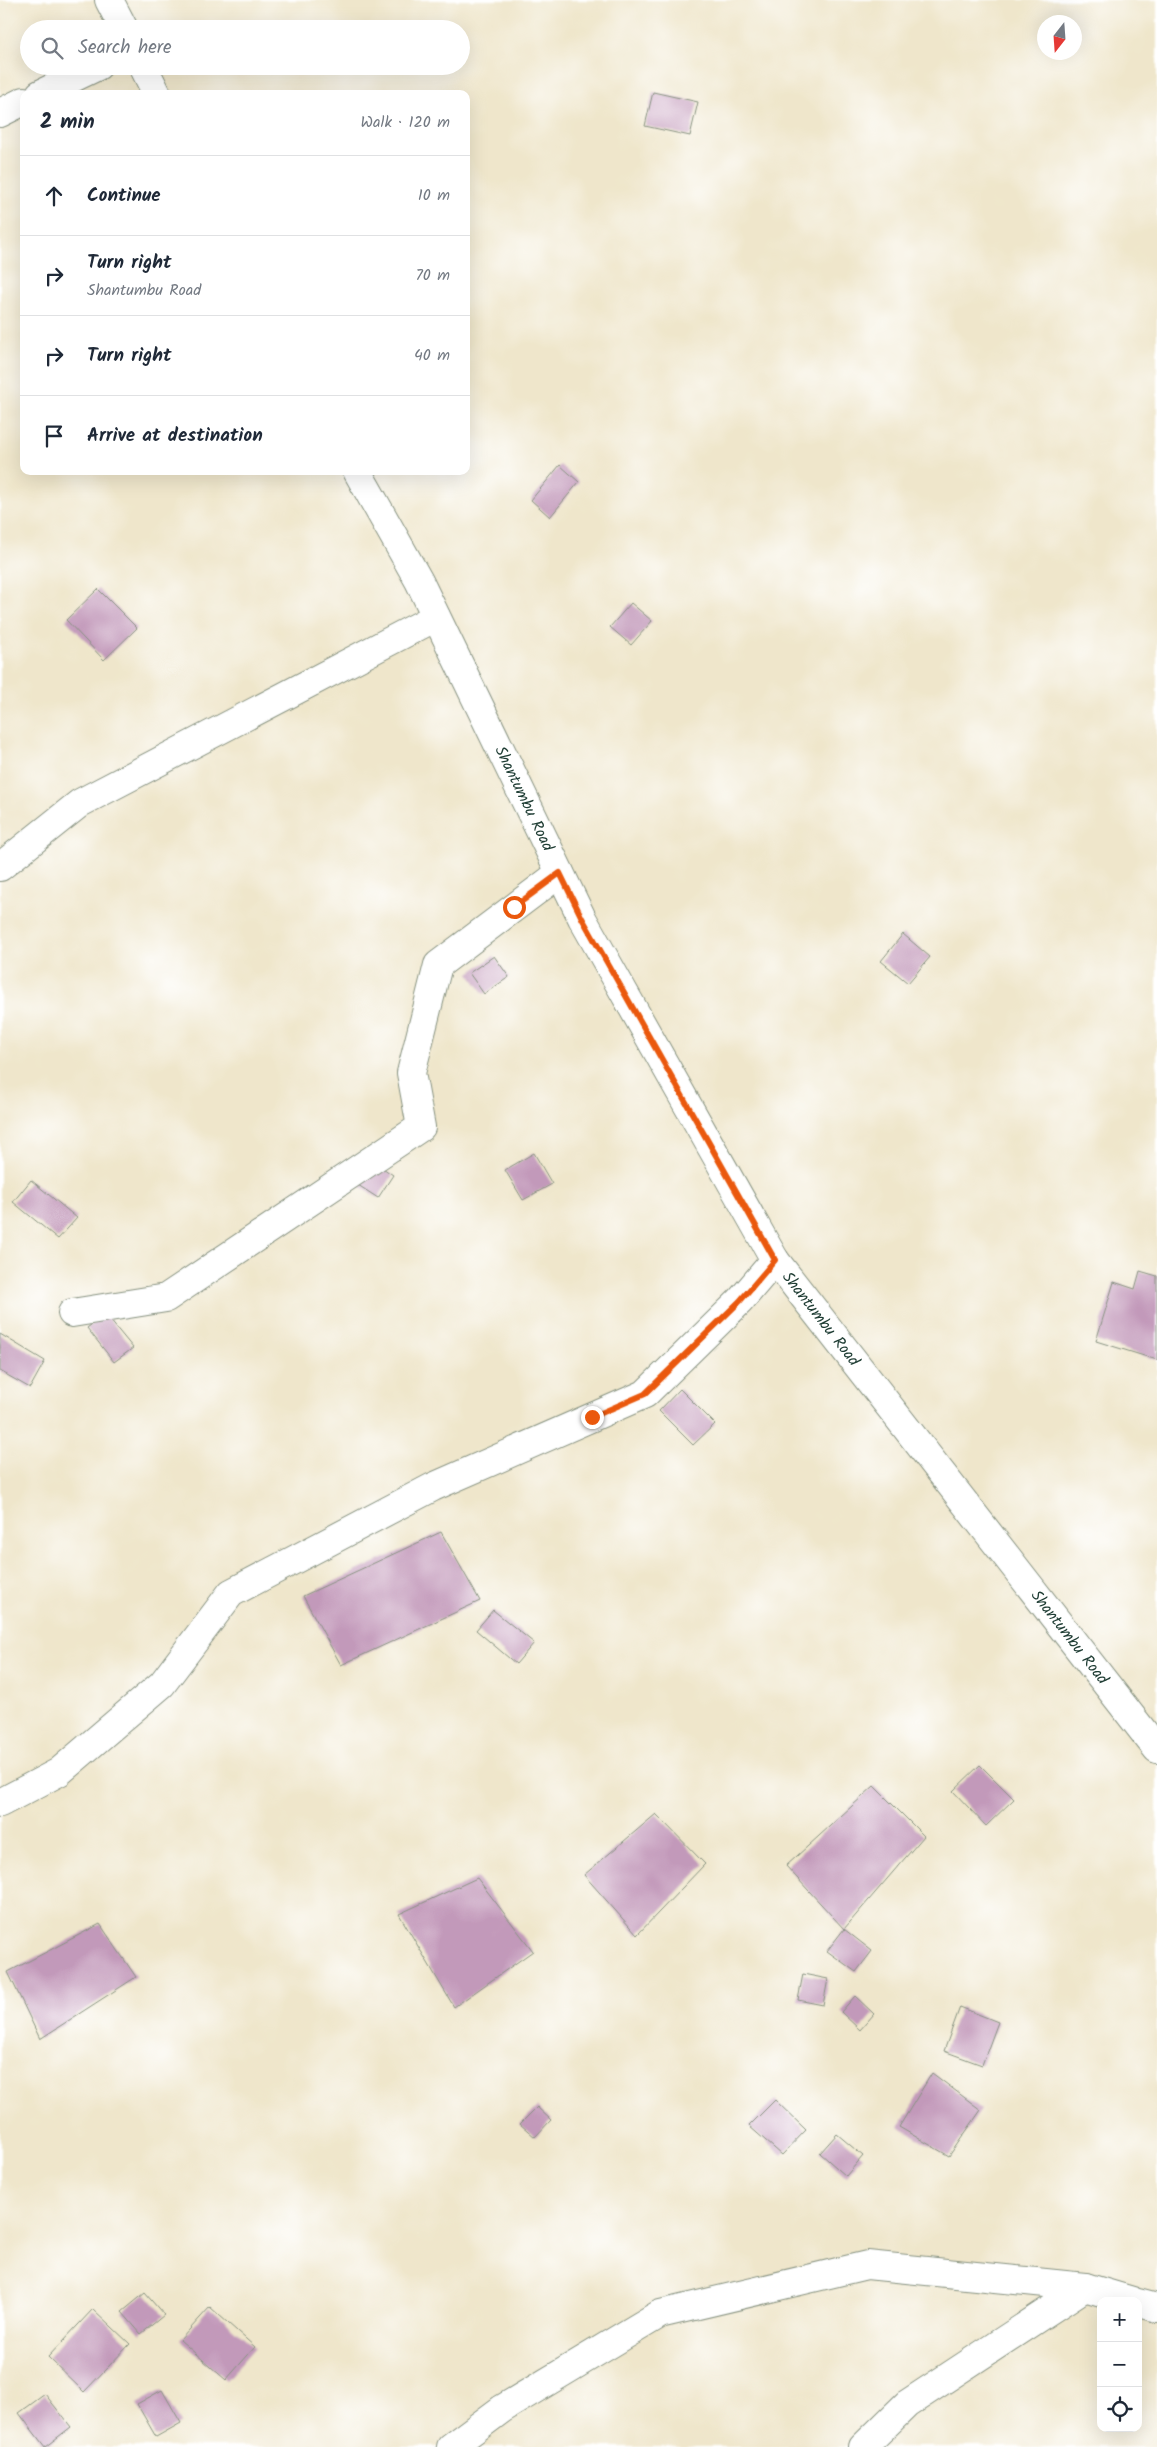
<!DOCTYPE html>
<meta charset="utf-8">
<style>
body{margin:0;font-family:Kalam,sans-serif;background:#f6f6f7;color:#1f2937}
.controls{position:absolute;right:15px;bottom:15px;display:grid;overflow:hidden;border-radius:10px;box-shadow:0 5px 20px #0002}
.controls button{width:45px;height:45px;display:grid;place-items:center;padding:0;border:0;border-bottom:1px solid #e0e1e3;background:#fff;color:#1f2937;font:25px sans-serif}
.compass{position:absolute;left:1037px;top:15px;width:45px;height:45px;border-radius:50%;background:#fff;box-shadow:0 5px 20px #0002;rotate:197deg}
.stop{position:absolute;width:15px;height:15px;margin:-11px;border:4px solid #ea580c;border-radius:50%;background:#fff}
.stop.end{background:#ea580c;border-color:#fff;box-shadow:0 1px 5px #0008}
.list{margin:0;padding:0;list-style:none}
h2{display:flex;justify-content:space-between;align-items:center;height:65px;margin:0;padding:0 20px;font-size:21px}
h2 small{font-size:16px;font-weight:400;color:#747a83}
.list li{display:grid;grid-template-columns:32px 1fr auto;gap:15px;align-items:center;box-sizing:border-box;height:80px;padding:0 20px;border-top:1px solid #e0e1e3}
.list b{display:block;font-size:19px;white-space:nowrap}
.list p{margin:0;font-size:16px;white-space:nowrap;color:#747a83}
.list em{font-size:16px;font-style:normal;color:#747a83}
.icon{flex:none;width:28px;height:28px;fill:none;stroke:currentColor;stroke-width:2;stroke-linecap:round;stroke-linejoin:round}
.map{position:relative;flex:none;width:1157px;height:2447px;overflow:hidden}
.search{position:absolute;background:#fff;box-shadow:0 5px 20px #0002;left:20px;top:20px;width:450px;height:55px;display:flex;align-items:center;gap:12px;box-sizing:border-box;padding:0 18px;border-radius:28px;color:#747a83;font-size:19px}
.panel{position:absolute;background:#fff;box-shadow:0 5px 20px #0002;left:20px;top:90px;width:450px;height:385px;border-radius:10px}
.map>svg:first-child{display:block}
.building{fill:#c299ba}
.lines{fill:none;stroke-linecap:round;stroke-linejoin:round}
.minor-casing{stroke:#879280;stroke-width:30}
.minor{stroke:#fff;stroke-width:28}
.route{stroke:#ea580c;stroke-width:6}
.labels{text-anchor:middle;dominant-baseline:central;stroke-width:5;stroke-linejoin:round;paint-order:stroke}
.street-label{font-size:16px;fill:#1f3d34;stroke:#fff}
</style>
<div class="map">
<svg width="1157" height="2447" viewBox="0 0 1157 2447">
<rect width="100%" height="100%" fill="#fff"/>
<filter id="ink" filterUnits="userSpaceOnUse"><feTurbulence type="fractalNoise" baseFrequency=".02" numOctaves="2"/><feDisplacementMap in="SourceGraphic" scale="10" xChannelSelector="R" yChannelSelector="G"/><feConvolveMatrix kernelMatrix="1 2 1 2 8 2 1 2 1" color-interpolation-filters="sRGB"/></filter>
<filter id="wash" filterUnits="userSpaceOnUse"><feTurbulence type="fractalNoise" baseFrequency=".0096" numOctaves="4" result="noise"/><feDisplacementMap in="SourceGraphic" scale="20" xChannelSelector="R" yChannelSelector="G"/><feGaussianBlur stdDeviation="1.12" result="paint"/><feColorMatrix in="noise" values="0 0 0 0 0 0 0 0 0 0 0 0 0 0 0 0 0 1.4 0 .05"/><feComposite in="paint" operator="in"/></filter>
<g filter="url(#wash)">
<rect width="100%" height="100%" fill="#efe6cb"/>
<g id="blocks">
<path class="building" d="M653 92 698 102 690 136 645 126Z
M560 465 579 482 550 517 531 500Z
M98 589 137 628 104 660 66 620Z
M631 603 652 621 631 645 610 627Z
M903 934 930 957 908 983 881 961Z
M494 956 509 977 484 994 469 973Z
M534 1153 552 1184 523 1200 505 1170Z
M374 1162 393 1175 378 1198 358 1185Z
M31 1180 77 1218 58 1239 13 1202Z
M1140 1271 1157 1276V1360L1096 1341 1114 1282 1135 1289Z
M105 1314 133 1348 114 1362 87 1328Z
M0 1334 45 1361 30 1388 0 1371Z
M680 1389 715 1424 693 1445 659 1411Z
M441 1532 480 1601 341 1665 303 1596Z
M493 1610 534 1643 516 1664 476 1630Z
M980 1765 1014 1799 986 1826 953 1791Z
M874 1786 924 1836 844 1929 786 1866Z
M656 1814 705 1864 637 1935 584 1875Z
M477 1878 533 1951 454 2007 399 1914Z
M100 1924 136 1977 40 2039 8 1972Z
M844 1929 872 1951 856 1972 827 1951Z
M803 1974 828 1979 823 2005 798 2000Z
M855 1996 874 2014 860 2030 841 2012Z
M960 2007 998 2022 982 2065 944 2051Z
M932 2073 981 2110 949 2156 899 2127Z
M775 2100 806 2130 782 2155 749 2126Z
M537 2107 551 2120 535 2137 520 2124Z
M837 2134 863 2156 846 2176 820 2153Z
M145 2293 164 2315 141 2334 122 2312Z
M210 2307 255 2347 226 2380 180 2340Z
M93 2309 130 2344 84 2392 48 2357Z
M162 2390 181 2423 156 2437 137 2404Z
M45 2394 71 2427 45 2447 19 2413Z"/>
</g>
</g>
<g filter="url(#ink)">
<use href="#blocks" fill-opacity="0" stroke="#879280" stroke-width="1"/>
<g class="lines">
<defs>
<g id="minor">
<path d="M109 0 124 29"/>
<path d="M143 66 157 94"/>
<path d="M40 94 98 66"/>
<path d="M0 113 24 101"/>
<path id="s1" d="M357 471 419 581 582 918 775 1260 1157 1749"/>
<path d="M0 867 80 803 436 617"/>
<path d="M72 1313 166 1298 421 1127 411 1073 438 965 560 873"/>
<path d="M0 1803 59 1772 162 1684 231 1593 433 1487 645 1394 740 1301 775 1260"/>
<path d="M1138 2303 1157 2308"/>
<path d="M451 2447 502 2409 660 2314 867 2265 1085 2287 1132 2301"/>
<path d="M863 2447 907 2404 1085 2287"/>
</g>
</defs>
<use href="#minor" class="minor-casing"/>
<use href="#minor" class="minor"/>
</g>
</g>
<g class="lines" filter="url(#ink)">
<path class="route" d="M514 907 560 873 582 918 775 1260 740 1301 645 1394 592 1417"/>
</g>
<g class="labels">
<g class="street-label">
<text stroke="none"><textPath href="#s1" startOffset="368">Shantumbu Road</textPath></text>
<text stroke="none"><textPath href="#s1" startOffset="968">Shantumbu Road</textPath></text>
<text stroke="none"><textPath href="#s1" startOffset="1372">Shantumbu Road</textPath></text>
</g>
</g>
</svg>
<div class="controls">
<button>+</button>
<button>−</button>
<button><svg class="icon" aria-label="locate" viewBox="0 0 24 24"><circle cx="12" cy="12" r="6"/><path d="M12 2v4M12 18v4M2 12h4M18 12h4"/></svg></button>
</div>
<svg class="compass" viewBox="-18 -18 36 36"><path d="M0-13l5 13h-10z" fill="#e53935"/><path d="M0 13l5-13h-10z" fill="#747a83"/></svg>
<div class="stop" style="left:514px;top:907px"></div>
<div class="stop end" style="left:592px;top:1417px"></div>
<div class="search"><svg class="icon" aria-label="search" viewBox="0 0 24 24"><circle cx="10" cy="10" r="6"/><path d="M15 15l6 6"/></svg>Search here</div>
<section class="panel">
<h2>2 min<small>Walk · 120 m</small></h2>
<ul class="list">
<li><svg class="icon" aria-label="ahead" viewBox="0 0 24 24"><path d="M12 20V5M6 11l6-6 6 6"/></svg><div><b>Continue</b></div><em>10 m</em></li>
<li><svg class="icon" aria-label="right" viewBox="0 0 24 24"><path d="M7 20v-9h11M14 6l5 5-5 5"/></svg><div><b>Turn right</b><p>Shantumbu Road</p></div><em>70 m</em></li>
<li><svg class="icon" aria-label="right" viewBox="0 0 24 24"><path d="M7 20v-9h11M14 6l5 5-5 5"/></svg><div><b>Turn right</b></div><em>40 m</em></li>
<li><svg class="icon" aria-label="arrive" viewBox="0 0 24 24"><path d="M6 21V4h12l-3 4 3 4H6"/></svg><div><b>Arrive at destination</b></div></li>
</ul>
</section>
</div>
